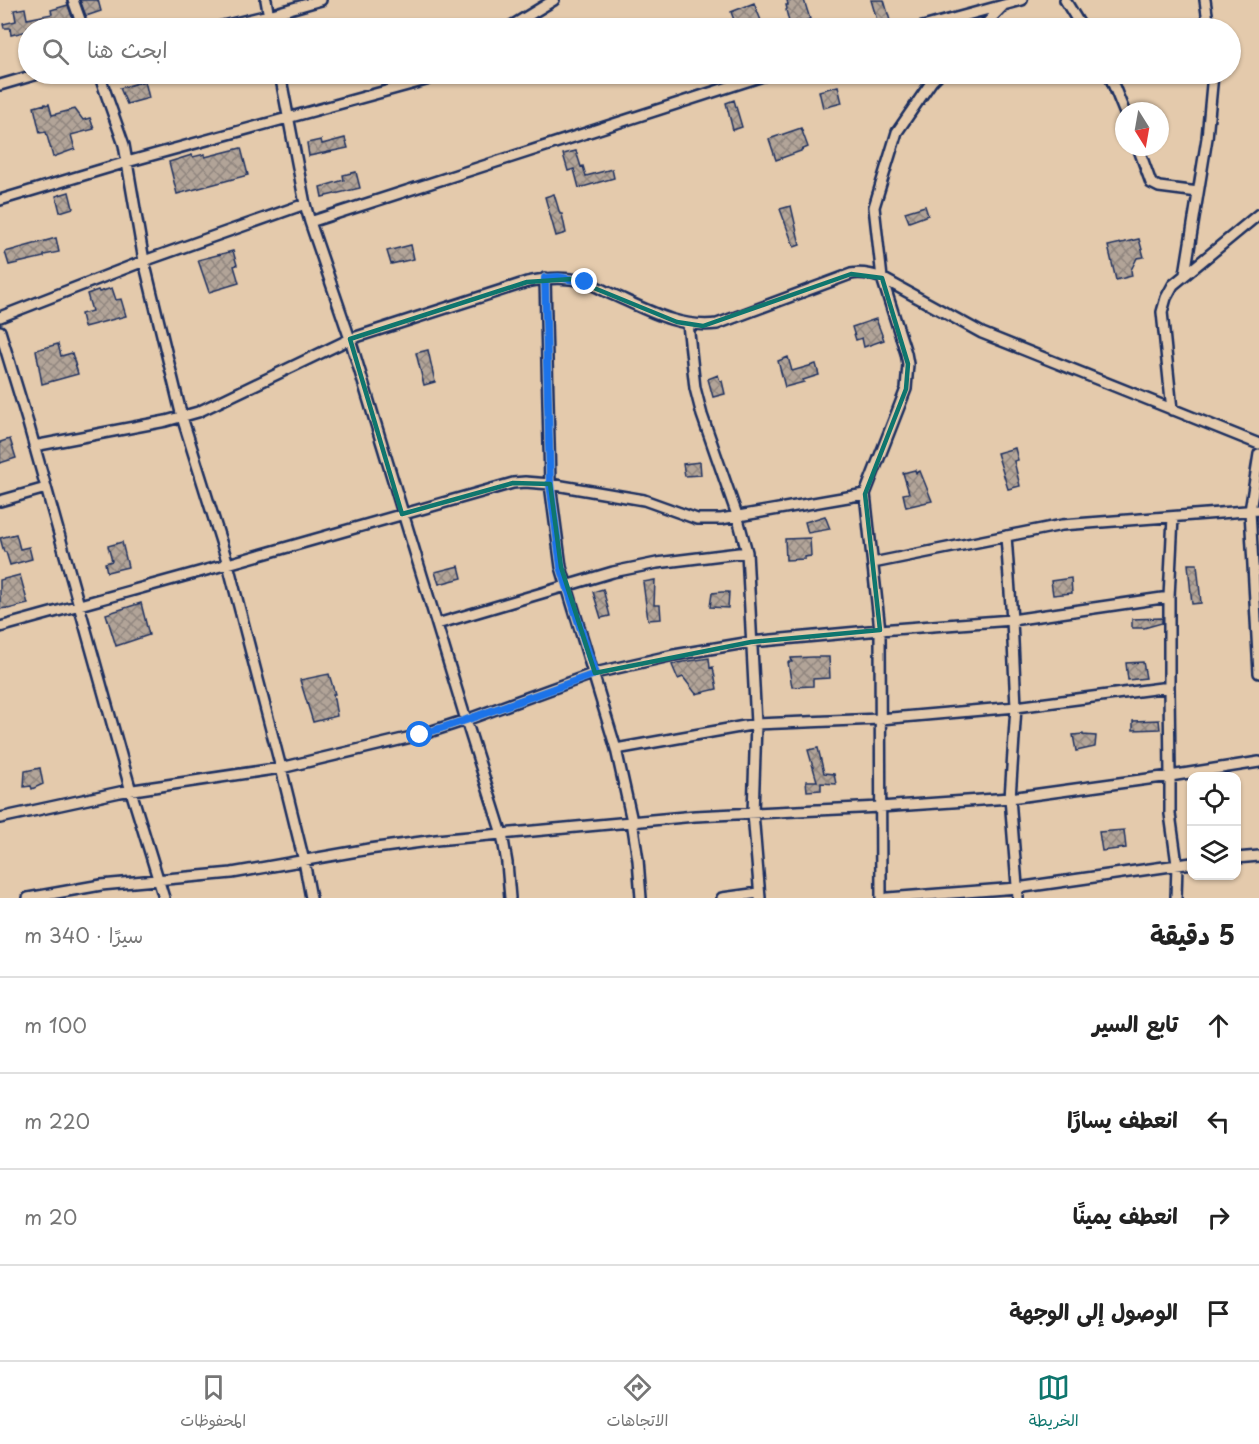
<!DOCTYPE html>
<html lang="ar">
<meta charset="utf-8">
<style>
body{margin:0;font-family:"Playpen Sans","Playpen Sans Arabic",sans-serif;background:#f2f2f2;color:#222;direction:rtl}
.controls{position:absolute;right:18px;bottom:18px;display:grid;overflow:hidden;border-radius:12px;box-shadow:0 2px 4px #0004}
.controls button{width:54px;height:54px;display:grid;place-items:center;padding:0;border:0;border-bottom:2px solid #e0e0e0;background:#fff;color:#222;font:30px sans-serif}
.compass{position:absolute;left:1115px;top:102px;width:54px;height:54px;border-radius:50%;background:#fff;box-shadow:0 2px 4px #0004;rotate:169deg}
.stop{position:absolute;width:18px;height:18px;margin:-14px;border:4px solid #1a73e8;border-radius:50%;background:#fff}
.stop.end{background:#1a73e8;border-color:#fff;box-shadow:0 2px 6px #0008}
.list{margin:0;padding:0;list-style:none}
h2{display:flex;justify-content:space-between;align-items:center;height:78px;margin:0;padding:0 24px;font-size:26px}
h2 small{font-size:20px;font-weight:400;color:#767676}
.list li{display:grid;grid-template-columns:39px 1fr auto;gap:18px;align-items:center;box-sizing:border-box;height:96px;padding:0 24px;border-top:2px solid #e0e0e0}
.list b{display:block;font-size:22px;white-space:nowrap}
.list em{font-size:20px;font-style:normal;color:#767676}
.icon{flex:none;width:33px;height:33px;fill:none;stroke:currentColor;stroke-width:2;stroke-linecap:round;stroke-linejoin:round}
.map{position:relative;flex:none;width:1259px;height:898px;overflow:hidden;direction:ltr}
.search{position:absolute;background:#fff;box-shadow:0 2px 4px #0004;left:18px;right:18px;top:18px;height:66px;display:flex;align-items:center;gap:15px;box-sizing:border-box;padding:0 21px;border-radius:33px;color:#767676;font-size:22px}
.sheet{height:462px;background:#fff}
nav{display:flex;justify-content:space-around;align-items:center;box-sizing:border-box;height:84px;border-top:2px solid #e0e0e0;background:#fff;font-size:16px;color:#767676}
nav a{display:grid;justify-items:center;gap:3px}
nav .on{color:#0f766e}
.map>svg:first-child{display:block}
.building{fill:url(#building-cross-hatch);stroke:#1b2f5e;stroke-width:1.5}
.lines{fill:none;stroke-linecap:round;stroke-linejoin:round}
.street-casing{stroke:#1b2f5e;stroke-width:14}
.street{stroke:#e4caac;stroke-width:9}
.route{stroke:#1a73e8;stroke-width:8}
.marked{fill:none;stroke:#0f766e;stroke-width:4.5;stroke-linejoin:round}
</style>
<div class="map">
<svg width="1259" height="898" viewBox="0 0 1259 898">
<defs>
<pattern id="building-cross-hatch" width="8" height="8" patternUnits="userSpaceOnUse" patternTransform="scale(1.5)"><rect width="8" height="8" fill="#b2a498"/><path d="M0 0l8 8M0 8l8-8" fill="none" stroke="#90867f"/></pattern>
</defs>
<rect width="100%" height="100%" fill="#e4caac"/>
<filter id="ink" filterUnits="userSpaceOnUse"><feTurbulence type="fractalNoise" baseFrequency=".0167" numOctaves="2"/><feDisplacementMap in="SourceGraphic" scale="12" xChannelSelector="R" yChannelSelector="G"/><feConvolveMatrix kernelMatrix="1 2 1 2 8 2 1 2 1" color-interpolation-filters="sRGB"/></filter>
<g filter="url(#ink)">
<path class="building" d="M80 0H98L101 11 86 16Z
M787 0H804L810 19 790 26 786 10 787 9 786 5H788Z
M871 0H884L891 24 879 27Z
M754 3 764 28H737L731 12Z
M68 5 73 20 38 28H28V31L11 35 10 28H4L3 24 16 21 14 10 25 8 27 19 52 14 51 10Z
M145 81 149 98 127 104 120 88Z
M838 86 842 103 823 108 819 91Z
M734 100 742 127 733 130 726 103Z
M45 104V105L49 104 52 115 75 109 83 120 90 118 94 129 71 135 75 149 53 157 46 132 40 133 34 107Z
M801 128 808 147 801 150V151L776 160 769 139Z
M345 138 348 148 309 156 307 143 321 140 322 144Z
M241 148 248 175 177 194 169 162 192 155 193 157 205 154V157Z
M576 151 581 167 583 166 586 176 612 169 614 178 579 188 574 169 568 171 563 154Z
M356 172 360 188 322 197 320 187 344 180 343 175Z
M69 192 73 208 60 212 56 196Z
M554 194 560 214H562L566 233 556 236 545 197Z
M791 206 800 245 794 247 780 209Z
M925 206 928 215 909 222 905 212Z
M56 238 59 252 44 255V257L9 265 5 252Z
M1139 239 1144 257 1137 258 1131 270 1132 276 1116 280 1108 246Z
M411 245 414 259 391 264 387 251Z
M233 251 237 265 234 266 239 283 209 292 198 260Z
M112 288 116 300 121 299 126 316 84 327 81 314 92 311 87 294 98 290 99 292Z
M876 319 884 340 864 347 862 338 856 340 852 327Z
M58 344 61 356 72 353 78 374 42 384 36 350Z
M428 350 435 382 424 385 416 353Z
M788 357 792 371 816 364 819 375 803 380 804 382 785 387 778 361Z
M718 375 720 381H722L725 394 713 397 708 379Z
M10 439 16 458 0 463V442Z
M1015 448 1018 460 1014 461 1020 486 1008 489 997 453Z
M700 462 701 475 685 476 683 464Z
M915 470 916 473 920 471 932 501 906 507 903 494 909 493 903 473Z
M825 516 830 529 808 533 805 522Z
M16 534 20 549 29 547 32 559 10 565 6 552H4L0 538Z
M810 538 811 556 805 557V559L786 560 785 539Z
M122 542 128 567 107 572 105 563 112 561 108 546Z
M1188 564H1197L1201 603 1192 604Z
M459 566 462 578 439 584 435 572Z
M20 575 28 604 8 609 7 608 0 609V580Z
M1071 578 1072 593 1053 595 1051 581Z
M655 580 654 605H660L661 619 648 620 643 582Z
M603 589 610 616 601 618 593 592Z
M722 592H729L728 608 710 607 712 593Z
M141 603 149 635 116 646 106 614Z
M1162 618V623L1144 628H1132V619Z
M813 657H829L830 678 813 679V686L792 687 788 662H792L791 658Z
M709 658 710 668 713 667 717 689 696 694 683 677 678 679 672 665 677 663Z
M1143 662 1146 678 1128 680 1126 663Z
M329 674 335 694H333L337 716 313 722 300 680Z
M1159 720 1160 729 1133 730V721Z
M1083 734V735L1096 736 1095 747 1076 751 1073 735Z
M818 748 824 773 834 774 836 784 821 783V790L807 791 806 781H817L808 750Z
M40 768 43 784 32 789 31 786 24 787 25 771Z
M1124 830 1126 848 1102 851 1099 832Z"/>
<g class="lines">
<defs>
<path id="street" d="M73 0 83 28
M266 0 271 28
M1065 0 1082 28
M1205 0 1209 28
M214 28 269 15 321 0
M508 28 554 0
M919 28 1022 0
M982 28 1003 6
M99 74 124 145 144 261 182 417 228 564 281 768 304 861 311 898
M280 74 305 204 310 222 350 339 466 720 502 834 507 863 510 898
M1109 74 1124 111
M0 85 38 74
M1138 147 1151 183 1159 187 1198 192
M0 200 127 162 426 80 436 74
M310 222 769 74
M1185 274 1207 138 1213 74
M545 278 550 484 561 567 616 749 632 821 638 860 641 898
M0 317 144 261 305 204
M688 324 695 388 702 415 737 515 747 552 756 724 753 813 760 898
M0 331 28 423 131 791 164 898
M1172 410 1162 312 1166 298 1173 285 1259 214
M34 446 166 421 198 412 350 339 527 282C545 278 563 276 582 281 590 283 599 288 607 292 642 307 677 329 717 324L851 274C862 272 871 274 882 278L982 333 1259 444
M1259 454 1250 511 1259 673
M0 501 46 488
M1173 517 1169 597V687L1170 776V814L1177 864 1176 898
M1006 536 1012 620 1016 707 1010 798 1018 898
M873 563 1062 525 1259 510
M437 624 613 572 657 563 747 552
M0 627 228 564 513 483 525 482 550 484 644 500 697 519H721L865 494
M616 749 756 724 880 719 1016 707 1169 687
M0 818 120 792 281 768 420 735 466 720 595 673 674 655 751 642 880 630 1012 620 1169 597
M1236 858 1259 856
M28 898 101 885 232 873 369 849 436 840 695 816 880 807 1010 798 1170 776 1259 762
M722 898 759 893
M881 898 880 630 865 494 906 389 908 364 906 353 882 278 874 207 897 132 932 81 939 74
M888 898 1017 888 1192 863"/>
</defs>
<use href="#street" class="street-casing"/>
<use href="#street" class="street"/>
</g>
</g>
<g class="lines" filter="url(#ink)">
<path class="route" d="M420 735 466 720 595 674 561 567 550 484 545 278 558 277 585 282"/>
</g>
<path class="marked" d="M851 274 882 278 908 364 906 389 865 494 880 630 751 642 595 673 561 567 550 484 513 483 402 514 350 339 527 282 572 279 677 322 703 326Z"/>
</svg>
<div class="controls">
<button><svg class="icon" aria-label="locate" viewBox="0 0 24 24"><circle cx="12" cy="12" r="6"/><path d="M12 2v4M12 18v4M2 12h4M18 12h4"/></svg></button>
<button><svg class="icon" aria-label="layers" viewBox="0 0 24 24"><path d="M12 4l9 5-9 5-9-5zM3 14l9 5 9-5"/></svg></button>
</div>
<svg class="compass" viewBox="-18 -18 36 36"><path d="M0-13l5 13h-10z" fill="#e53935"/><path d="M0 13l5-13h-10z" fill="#767676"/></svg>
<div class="stop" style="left:420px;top:735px"></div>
<div class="stop end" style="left:585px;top:282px"></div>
<div class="search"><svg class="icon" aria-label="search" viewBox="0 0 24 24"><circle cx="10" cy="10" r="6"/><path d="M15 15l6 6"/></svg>ابحث هنا</div>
</div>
<section class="sheet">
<h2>5 دقيقة<small>سيرًا · 340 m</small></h2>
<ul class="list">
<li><svg class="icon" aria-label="ahead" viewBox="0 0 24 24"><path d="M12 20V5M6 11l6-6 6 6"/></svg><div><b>تابع السير</b></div><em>100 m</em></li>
<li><svg class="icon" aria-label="left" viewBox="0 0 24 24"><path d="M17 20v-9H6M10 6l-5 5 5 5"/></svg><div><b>انعطف يسارًا</b></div><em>220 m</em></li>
<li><svg class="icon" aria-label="right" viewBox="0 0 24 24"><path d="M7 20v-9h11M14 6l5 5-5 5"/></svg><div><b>انعطف يمينًا</b></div><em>20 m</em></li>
<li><svg class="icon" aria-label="arrive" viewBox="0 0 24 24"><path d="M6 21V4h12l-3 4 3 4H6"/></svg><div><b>الوصول إلى الوجهة</b></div></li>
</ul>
</section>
<nav>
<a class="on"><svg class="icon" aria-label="map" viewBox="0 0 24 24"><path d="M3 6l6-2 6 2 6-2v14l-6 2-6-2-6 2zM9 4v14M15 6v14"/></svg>الخريطة</a>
<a><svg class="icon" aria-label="directions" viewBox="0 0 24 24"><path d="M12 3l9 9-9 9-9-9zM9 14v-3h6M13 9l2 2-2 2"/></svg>الاتجاهات</a>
<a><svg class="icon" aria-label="saved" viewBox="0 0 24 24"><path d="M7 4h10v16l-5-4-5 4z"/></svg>المحفوظات</a>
</nav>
